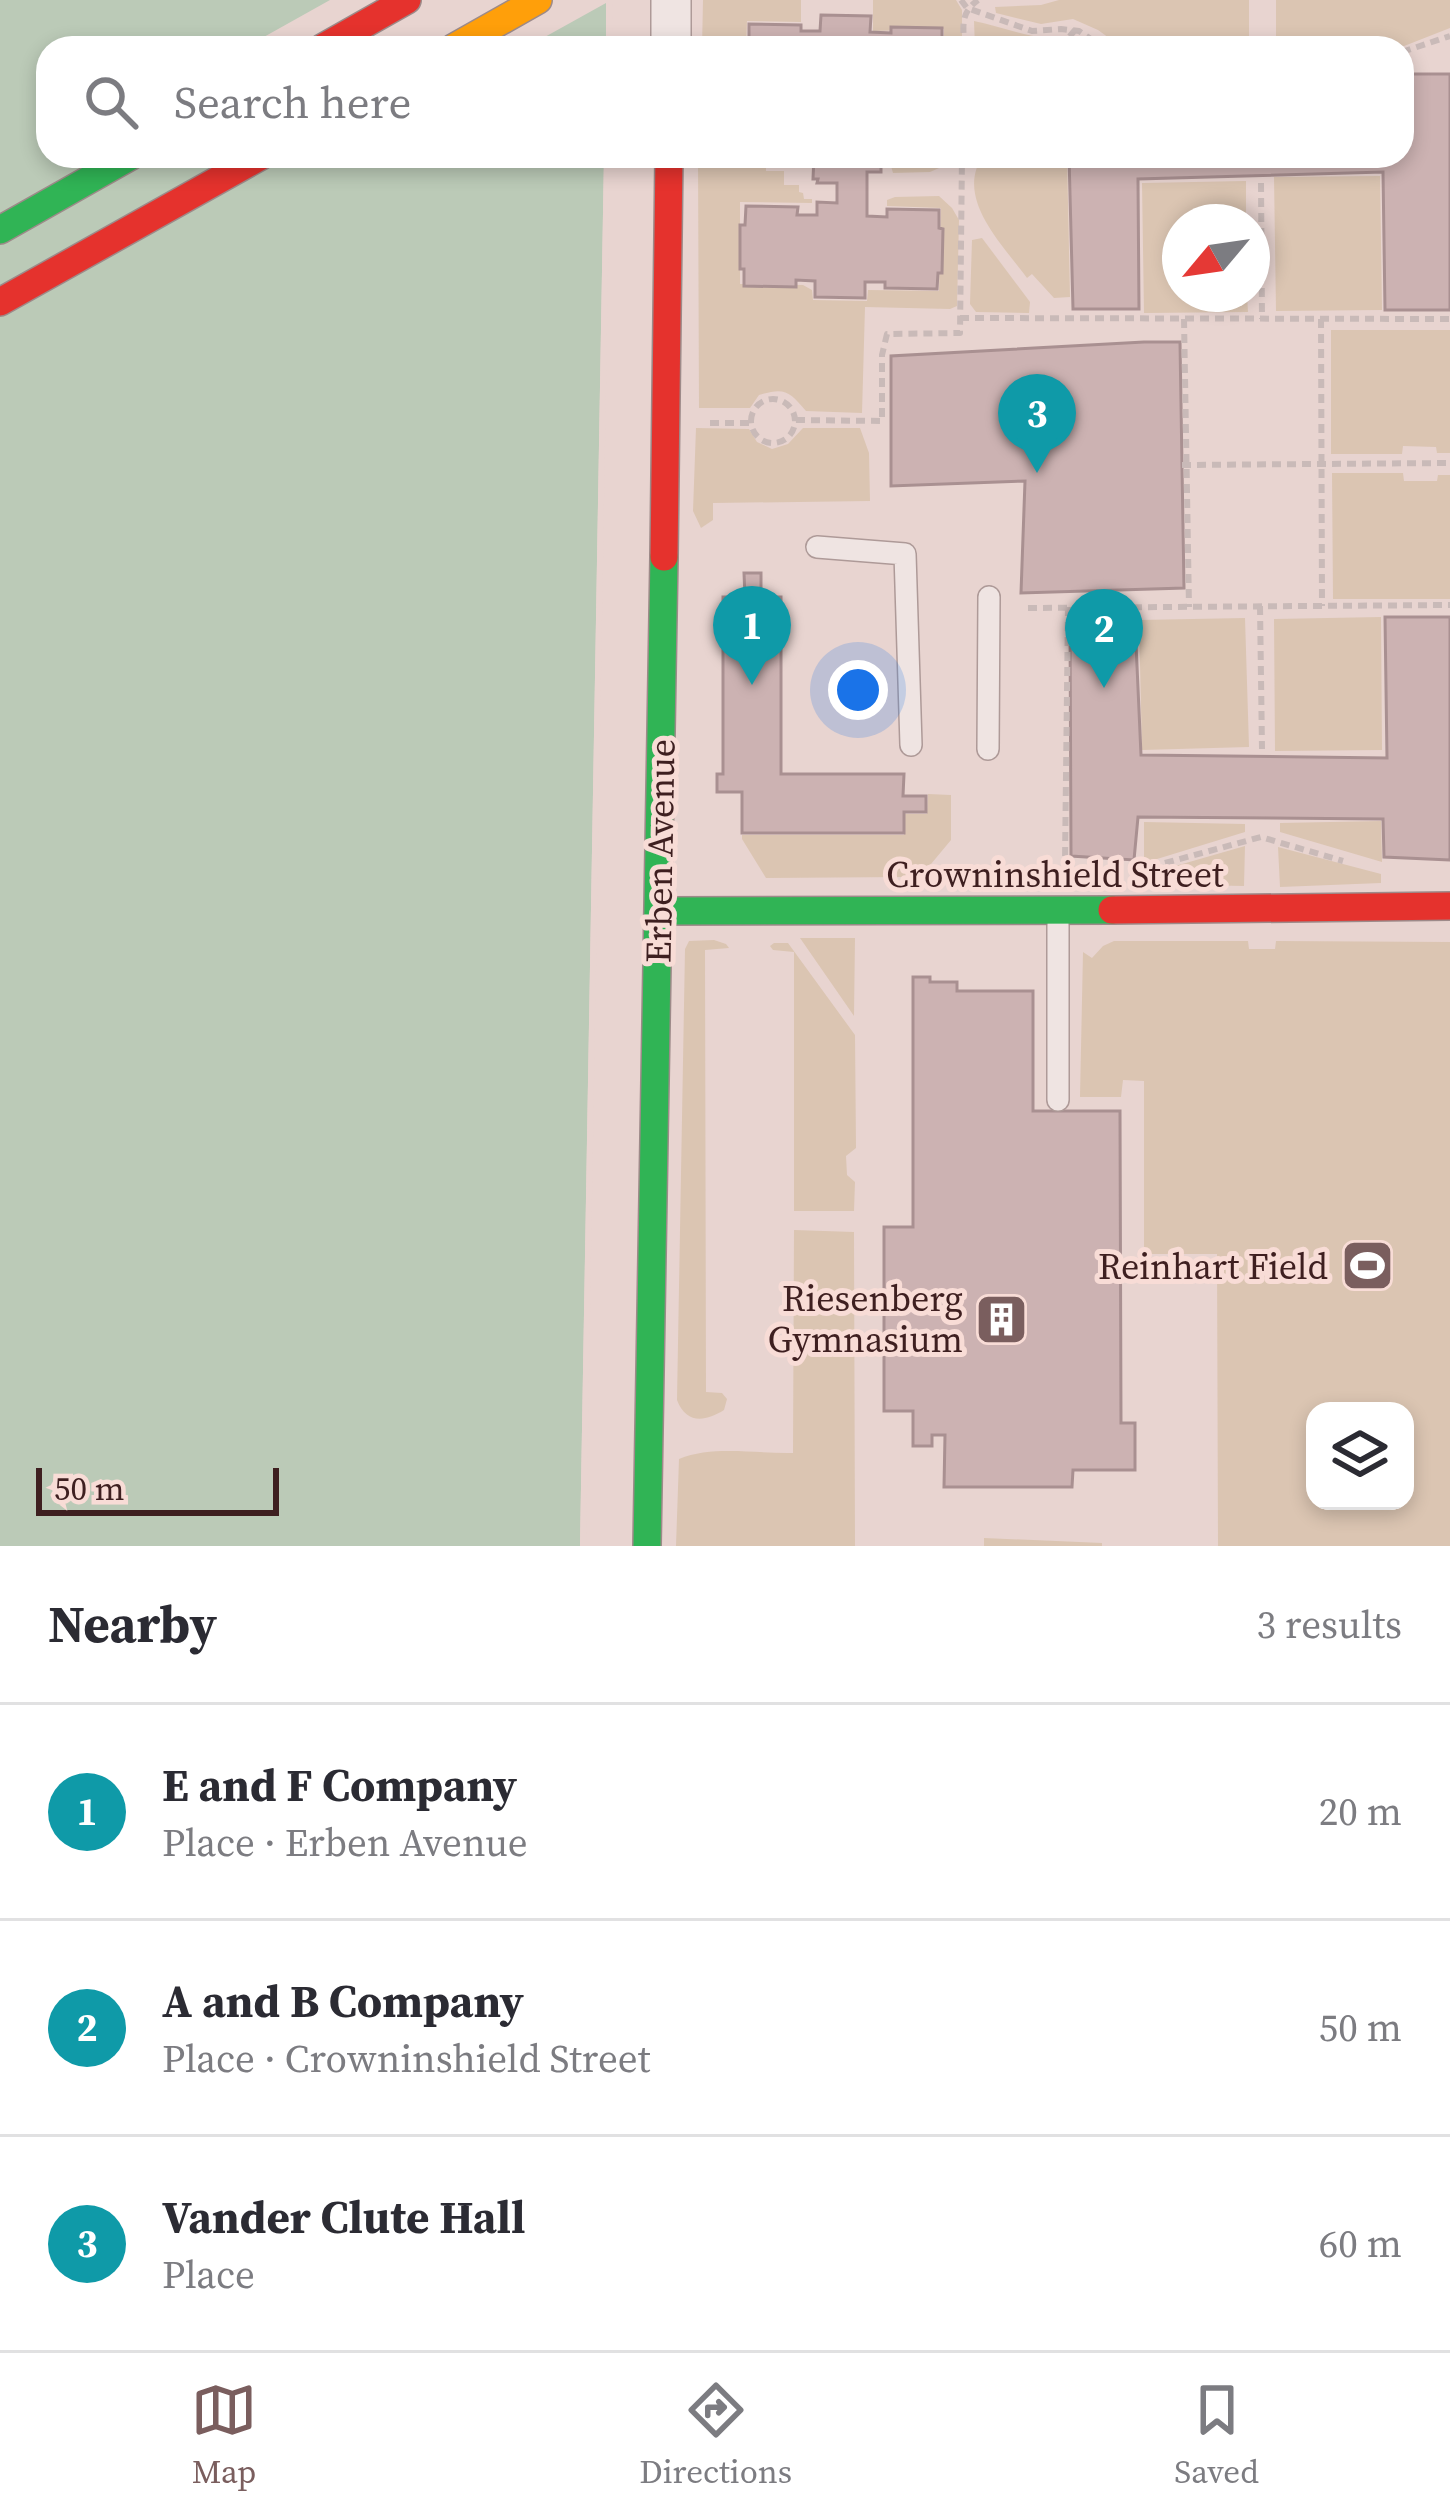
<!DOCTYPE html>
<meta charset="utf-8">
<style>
body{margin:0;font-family:"Source Serif 4",serif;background:#f2f2f3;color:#2b2b33}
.controls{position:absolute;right:36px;bottom:36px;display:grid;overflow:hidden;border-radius:24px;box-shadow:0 6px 18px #0003}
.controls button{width:108px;height:108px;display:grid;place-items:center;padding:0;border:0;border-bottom:3px solid #e1e1e2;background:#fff;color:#2b2b33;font:60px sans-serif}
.compass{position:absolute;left:1162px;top:204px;width:108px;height:108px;border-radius:50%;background:#fff;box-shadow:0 6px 18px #0003;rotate:241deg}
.scale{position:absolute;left:36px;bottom:30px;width:243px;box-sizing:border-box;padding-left:12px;border:6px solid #3e1f20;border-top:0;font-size:33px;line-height:42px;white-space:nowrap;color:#3e1f20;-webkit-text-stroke:9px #f8dcd6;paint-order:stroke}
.you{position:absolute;left:858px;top:690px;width:42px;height:42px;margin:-30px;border:9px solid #fff;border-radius:50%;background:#1a73e8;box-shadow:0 0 0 18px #1a73e833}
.badge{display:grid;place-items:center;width:78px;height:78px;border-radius:50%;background:#7a5e5e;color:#fff;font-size:39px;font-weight:700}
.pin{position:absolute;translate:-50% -99px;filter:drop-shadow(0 3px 6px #0008)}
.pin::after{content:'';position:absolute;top:63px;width:42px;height:36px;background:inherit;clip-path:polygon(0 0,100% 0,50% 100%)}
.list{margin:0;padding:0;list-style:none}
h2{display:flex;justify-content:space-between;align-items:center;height:156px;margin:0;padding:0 48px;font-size:51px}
h2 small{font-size:39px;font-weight:400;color:#7c7c81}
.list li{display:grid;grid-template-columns:78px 1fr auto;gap:36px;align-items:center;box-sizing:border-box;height:216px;padding:0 48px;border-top:3px solid #e1e1e2}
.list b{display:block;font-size:45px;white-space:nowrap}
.list p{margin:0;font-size:39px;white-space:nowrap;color:#7c7c81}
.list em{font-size:39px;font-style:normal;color:#7c7c81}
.icon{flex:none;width:66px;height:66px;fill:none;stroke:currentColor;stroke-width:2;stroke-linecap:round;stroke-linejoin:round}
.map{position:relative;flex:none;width:1450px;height:1546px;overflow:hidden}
.search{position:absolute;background:#fff;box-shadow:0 6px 18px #0003;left:36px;right:36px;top:36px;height:132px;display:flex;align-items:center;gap:30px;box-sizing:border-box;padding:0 42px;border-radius:36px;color:#7c7c81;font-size:45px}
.sheet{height:804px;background:#fff}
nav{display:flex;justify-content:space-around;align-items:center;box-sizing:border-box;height:168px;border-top:3px solid #e1e1e2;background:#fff;font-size:33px;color:#7c7c81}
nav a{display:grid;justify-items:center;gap:6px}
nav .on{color:#7a5e5e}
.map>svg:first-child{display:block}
.green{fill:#dbc5b2;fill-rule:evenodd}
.water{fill:#bbcab7}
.pier{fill:#e8d4d0}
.building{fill:#ccb2b2;stroke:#a99091;stroke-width:3}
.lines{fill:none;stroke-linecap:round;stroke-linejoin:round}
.lane-casing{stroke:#ae9a98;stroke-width:24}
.street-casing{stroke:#ae9a98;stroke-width:42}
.fast-casing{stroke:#9d8a89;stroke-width:30}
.slow-casing{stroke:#9d8a89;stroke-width:30}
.jam-casing{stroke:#9d8a89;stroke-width:30}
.path{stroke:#c9bab8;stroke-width:6;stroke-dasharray:9 6;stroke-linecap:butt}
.lane{stroke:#efe4e2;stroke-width:21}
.street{stroke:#efe4e2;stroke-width:39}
.fast{stroke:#30b455;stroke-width:27}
.slow{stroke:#ff9f0a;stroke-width:27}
.jam{stroke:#e5322d;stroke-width:27}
.labels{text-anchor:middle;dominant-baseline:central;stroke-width:10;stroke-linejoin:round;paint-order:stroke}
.street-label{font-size:36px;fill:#3e1f20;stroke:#f8dcd6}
.poi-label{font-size:36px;fill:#3e1f20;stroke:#f8dcd6;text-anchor:end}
</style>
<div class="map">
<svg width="1450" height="1546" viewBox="0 0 1450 1546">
<rect width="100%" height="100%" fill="#e8d4d0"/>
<path class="green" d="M703 0H801V22L747 21 746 48H702Z
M873 0H956L962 10V48H944V29L873 31Z
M1059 0H1249V48H1123L1098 30 1073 19 1041 24 996 13 995 7 1041 5Z
M1276 0H1450V28L1399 48H1276Z
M974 21C999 26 1023 36 1048 38L1050 45 1048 48H975Z
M888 156H941L942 159 939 168 930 172 893 173Z
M983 156H1067L1070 297 1054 298 1032 274 1027 278C1003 245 954 198 983 156Z
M698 158H766V171H784V185H799V192L803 193 804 199H812V203L740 202V284L803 285 812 290 813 300 867 301 868 290 939 291 941 208 887 206V200L895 197 939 196 952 208 959 220 957 306 950 309 865 307 862 413 806 411C789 391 785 387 759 395L750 408H699Z
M1380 176 1382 310 1276 311 1274 177Z
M1246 181V222H1180V294H1247L1248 312 1144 313 1142 183Z
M982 238 1030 302 1029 313 976 312 970 304 972 240Z
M1331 330H1450V453H1437L1436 447 1403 446 1402 454H1331Z
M696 428 749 429 757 442 772 449 788 444 803 428H860L869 453 870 501 713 503V520L701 528 693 511Z
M1332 473H1403L1404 481H1437L1438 475H1450V599H1333Z
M1381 617 1382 750 1275 751 1274 619Z
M1245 618 1249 747 1142 750 1139 620Z
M928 794 951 795V840L931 864 906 877 766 878 742 839V835H904L905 814H927Z
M1381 821 1382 862 1280 832V823Z
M1144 822 1245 824V832L1144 863Z
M1245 846 1244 886 1144 884V875Z
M1278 847 1381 874V883L1280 887Z
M800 938H855L854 1016Z
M714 940 726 944 729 948 705 950 706 1392 722 1393 727 1399 724 1410C705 1422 686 1424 677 1400L685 949 689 941Z
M1114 941H1248L1249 949H1275L1276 941 1450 942V1546H1218L1217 1254H1144V1081L1123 1080 1121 1097H1080L1083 952 1092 958 1103 946ZM1315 1411H1405V1501H1315Z
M774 943H788L855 1035 856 1148 846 1156 847 1175 855 1182 854 1211H794V952L773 950 770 946Z
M794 1230 854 1232 855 1546H676L679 1459C713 1445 756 1454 793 1453Z
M984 1538 1102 1543V1546H984Z"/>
<path class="water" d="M0 0H607L606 48H48V156H604L580 1546H0Z"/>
<path class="pier" d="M330 0H613L612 48H606V3L525 48H244Z
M604 156H610L586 1546H580Z"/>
<path class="building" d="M821 15 871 16 870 32 891 33V27L942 28V45H947L946 48H744V41H749V24L801 25V31H820Z
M1402 74H1450V310H1385L1383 172 1138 179 1139 309H1073L1069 156H1402Z
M814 156H881V172H867V216L887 217V209L939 210V228L943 229 942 273H938L937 289 885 288V282H865V298L815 297V281L796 280V287L744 286V269H740V225H745L746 206 798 207 797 215H817V202L837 203V183H817L818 179H813Z
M1144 342H1180L1184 588 1021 593 1025 481 891 486V356Z
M744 573H761V597H781V774H904L903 796H926V812H904V833H742V792H717V774H723V597H745Z
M1385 617H1450V860L1384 857 1383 819 1138 817 1134 860 1071 856 1070 620 1135 621 1141 755 1387 758Z
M913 977H930V982H957V991H1033V1111H1120L1121 1423H1135V1470H1073L1072 1487H944L945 1435H932V1446H913V1411H884V1227H913Z"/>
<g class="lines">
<defs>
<path id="lane" d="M817 547 905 554 911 745
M988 749 989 597
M1058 915V1100"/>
<path id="street" d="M671 48V0"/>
<path id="fast" d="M0 230 131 156
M660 911 1112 910
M647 1546 664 557"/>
<path id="slow" d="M453 48 538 0"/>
<path id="jam" d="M322 48 407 0
M0 302 261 156
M664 557 669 156
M1112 910 1450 906"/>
</defs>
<use href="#lane" class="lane-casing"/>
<use href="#street" class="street-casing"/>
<use href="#fast" class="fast-casing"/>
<use href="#slow" class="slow-casing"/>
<use href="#jam" class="jam-casing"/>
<path class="path" d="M961 0 967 8 1032 31 1061 29 1079 31 1104 48
M964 48C964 27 959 14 978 0
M1060 48 1075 30
M1402 52 1450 36
M1261 183 1262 319
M960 318 1450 319
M1184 319 1189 607
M1321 319 1322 606
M751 421a22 22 0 1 1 44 0a22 22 0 1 1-44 0Z
M796 420 882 421V355L887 334 960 333 962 156
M710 423H751
M1182 465 1450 463
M1260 606 1262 749
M1068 607 1065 861 1071 864
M1028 608 1450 605
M1165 863 1261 837 1343 861"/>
<use href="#lane" class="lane"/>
<use href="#street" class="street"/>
<use href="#fast" class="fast"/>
<use href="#slow" class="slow"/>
<use href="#jam" class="jam"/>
</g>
<defs>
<symbol id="stadium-square" viewBox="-11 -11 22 22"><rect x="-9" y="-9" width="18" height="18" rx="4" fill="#7a5e5e" stroke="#f8dcd6"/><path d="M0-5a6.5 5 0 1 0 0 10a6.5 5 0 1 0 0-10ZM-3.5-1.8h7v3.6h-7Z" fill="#fff"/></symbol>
<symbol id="building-square" viewBox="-11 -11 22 22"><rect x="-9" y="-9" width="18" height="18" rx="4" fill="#7a5e5e" stroke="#f8dcd6"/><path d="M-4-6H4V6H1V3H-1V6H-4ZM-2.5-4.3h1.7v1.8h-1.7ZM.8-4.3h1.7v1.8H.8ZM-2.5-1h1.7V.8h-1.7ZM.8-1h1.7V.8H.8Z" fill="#fff"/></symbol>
</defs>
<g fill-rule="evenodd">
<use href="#stadium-square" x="1338" y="1236" width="59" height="59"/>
<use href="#building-square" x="972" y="1290" width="59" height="59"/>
</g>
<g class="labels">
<g class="street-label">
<text transform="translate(660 851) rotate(-89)">Erben Avenue</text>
<text x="1055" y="874">Crowninshield Street</text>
</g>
<g class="poi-label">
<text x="1328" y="1266">Reinhart Field</text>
<text x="963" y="1298">Riesenberg<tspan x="963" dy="41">Gymnasium</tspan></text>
</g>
</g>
</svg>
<div class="controls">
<button><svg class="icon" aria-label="layers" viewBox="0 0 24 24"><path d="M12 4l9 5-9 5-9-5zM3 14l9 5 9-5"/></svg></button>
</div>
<svg class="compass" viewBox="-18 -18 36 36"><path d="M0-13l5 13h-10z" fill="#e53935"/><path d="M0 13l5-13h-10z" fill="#7c7c81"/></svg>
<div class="scale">50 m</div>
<div class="you"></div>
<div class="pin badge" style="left:752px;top:685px;background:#0f9aa8">1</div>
<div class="pin badge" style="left:1104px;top:688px;background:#0f9aa8">2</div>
<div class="pin badge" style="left:1037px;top:473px;background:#0f9aa8">3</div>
<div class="search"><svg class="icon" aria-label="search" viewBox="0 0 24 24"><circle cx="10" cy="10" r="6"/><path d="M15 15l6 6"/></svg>Search here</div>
</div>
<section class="sheet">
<h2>Nearby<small>3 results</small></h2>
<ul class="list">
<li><span class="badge" style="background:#0f9aa8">1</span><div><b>E and F Company</b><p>Place · Erben Avenue</p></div><em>20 m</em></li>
<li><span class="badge" style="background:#0f9aa8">2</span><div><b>A and B Company</b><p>Place · Crowninshield Street</p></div><em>50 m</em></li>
<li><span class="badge" style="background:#0f9aa8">3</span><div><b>Vander Clute Hall</b><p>Place</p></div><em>60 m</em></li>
</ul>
</section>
<nav>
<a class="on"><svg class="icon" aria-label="map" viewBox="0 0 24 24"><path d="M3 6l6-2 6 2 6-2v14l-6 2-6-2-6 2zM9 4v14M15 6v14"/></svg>Map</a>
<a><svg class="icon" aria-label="directions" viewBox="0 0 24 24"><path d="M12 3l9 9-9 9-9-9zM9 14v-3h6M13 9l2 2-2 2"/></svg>Directions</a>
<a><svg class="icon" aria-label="saved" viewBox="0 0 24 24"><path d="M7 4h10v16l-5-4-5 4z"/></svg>Saved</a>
</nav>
